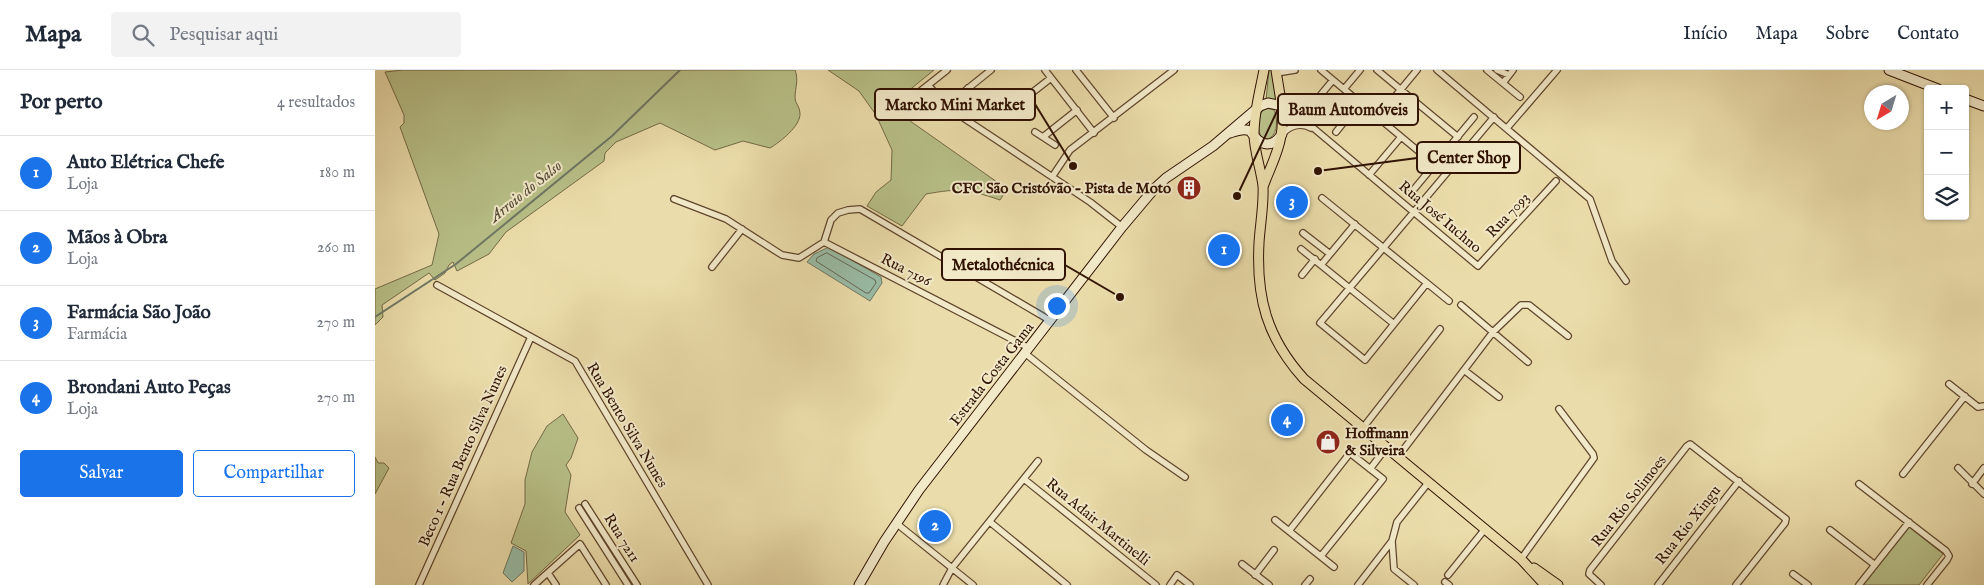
<!DOCTYPE html>
<html lang="pt">
<meta charset="utf-8">
<style>
body{margin:0;font-family:"IM FELL English",serif;background:#f2f2f3;color:#1f2937}
.controls{position:absolute;right:15px;top:15px;display:grid;overflow:hidden;border-radius:5px;box-shadow:0 1px 4px #0004}
.controls button{width:45px;height:45px;display:grid;place-items:center;padding:0;border:0;border-bottom:1px solid #e0e1e3;background:#fff;color:#1f2937;font:25px sans-serif}
.compass{position:absolute;left:1489px;top:15px;width:45px;height:45px;border-radius:50%;background:#fff;box-shadow:0 1px 4px #0004;rotate:218deg}
.you{position:absolute;left:681px;top:235px;width:18px;height:18px;margin:-12px;border:4px solid #fff;border-radius:50%;background:#1a73e8;box-shadow:0 0 0 8px #1a73e833}
.badge{display:grid;place-items:center;width:32px;height:32px;border-radius:50%;background:#1a73e8;color:#fff;font-size:16px;font-weight:700}
.pin{position:absolute;translate:-50% -50%;border:2px solid #fff;box-shadow:0 1px 5px #0006}
.list{margin:0;padding:0;list-style:none}
h2{display:flex;justify-content:space-between;align-items:center;height:65px;margin:0;padding:0 20px;font-size:21px}
h2 small{font-size:16px;font-weight:400;color:#747a83}
.list li{display:grid;grid-template-columns:32px 1fr auto;gap:15px;align-items:center;box-sizing:border-box;height:75px;padding:0 20px;border-top:1px solid #e0e1e3}
.list b{display:block;font-size:19px;white-space:nowrap}
.list p{margin:0;font-size:16px;white-space:nowrap;color:#747a83}
.list em{font-size:16px;font-style:normal;color:#747a83}
.actions{display:flex;gap:10px;padding:15px 20px}
.actions a{flex:1;padding:11px 0;border:1px solid #1a73e8;border-radius:5px;text-align:center;font-size:18px;color:#1a73e8}
.actions .main{background:#1a73e8;color:#fff}
.icon{flex:none;width:28px;height:28px;fill:none;stroke:currentColor;stroke-width:2;stroke-linecap:round;stroke-linejoin:round}
.map{position:relative;flex:none;width:1609px;height:515px;overflow:hidden}
header{display:flex;align-items:center;gap:30px;box-sizing:border-box;height:70px;padding:0 25px;background:#fff;border-bottom:1px solid #e0e1e3}
header strong{font-size:24px}
nav{display:flex;gap:28px;margin-inline-start:auto;font-size:18px}
.search{width:350px;height:45px;background:#f2f2f3;display:flex;align-items:center;gap:12px;box-sizing:border-box;padding:0 18px;border-radius:5px;color:#747a83;font-size:19px}
main{display:flex}
aside{flex:1;background:#fff}
.map>svg:first-child{display:block}
.green{fill:#b8c088;stroke:#746945}
.water{fill:#99bca6;stroke:#6f7864}
.lines{fill:none;stroke-linecap:round;stroke-linejoin:round}
.shore{stroke:#646754;stroke-width:1}
.stream{stroke:#6f7864;stroke-width:2}
.street-casing{stroke:#5f452c;stroke-width:8}
.secondary-casing{stroke:#301202;stroke-width:11}
.primary-casing{stroke:#301202;stroke-width:11}
.street{stroke:#f2e9c8;stroke-width:5.5}
.secondary{stroke:#f2e9c8;stroke-width:9}
.primary{stroke:#ebddab;stroke-width:9}
.labels{text-anchor:middle;dominant-baseline:central;stroke-width:4;stroke-linejoin:round;paint-order:stroke}
.poi-label{font-size:15px;font-weight:bold;fill:#301202;stroke:#f2e9c8;text-anchor:end}
.street-label{font-size:15px;fill:#301202;stroke:#f2e9c8}
.water-label{font-size:16px;font-style:italic;fill:#554e3b;stroke:#f2e9c8}
.leader{fill:none;stroke:#301202;stroke-width:2}
.callout-dot{fill:#301202;stroke:#f2e9c8;stroke-width:2}
.callout{fill:#f2e9c8;stroke:#301202;stroke-width:2}
.callout-label{font-size:16px;text-anchor:middle;font-weight:bold;fill:#301202}
</style>
<header>
<strong>Mapa</strong>
<div class="search"><svg class="icon" aria-label="search" viewBox="0 0 24 24"><circle cx="10" cy="10" r="6"/><path d="M15 15l6 6"/></svg>Pesquisar aqui</div>
<nav><a>Início</a><a>Mapa</a><a>Sobre</a><a>Contato</a></nav>
</header>
<main>
<aside>
<h2>Por perto<small>4 resultados</small></h2>
<ul class="list">
<li><span class="badge">1</span><div><b>Auto Elétrica Chefe</b><p>Loja</p></div><em>180 m</em></li>
<li><span class="badge">2</span><div><b>Mãos à Obra</b><p>Loja</p></div><em>260 m</em></li>
<li><span class="badge">3</span><div><b>Farmácia São João</b><p>Farmácia</p></div><em>270 m</em></li>
<li><span class="badge">4</span><div><b>Brondani Auto Peças</b><p>Loja</p></div><em>270 m</em></li>
</ul>
<div class="actions"><a class="main">Salvar</a><a>Compartilhar</a></div>
</aside>
<div class="map">
<svg width="1609" height="515" viewBox="0 0 1609 515">
<rect width="100%" height="100%" fill="#ebddab"/>
<filter id="stains"><feTurbulence type="fractalNoise" baseFrequency=".004" numOctaves="4"/><feColorMatrix values="0 0 0 0 .2 0 0 0 0 .09 0 0 0 0 .02 0 0 0 .5 -.17"/></filter>
<radialGradient id="worn" r=".72"><stop offset=".6" stop-color="#630" stop-opacity="0"/><stop offset="1" stop-color="#630" stop-opacity=".3"/></radialGradient>
<path class="green" d="M28 0H420C424 11 420 17 420 28 420 33 425 37 425 43 426 56 405 72 395 78L368 71 340 80 285 53 241 72 230 83 229 91 131 162 114 184 82 201 78 192 74 195 70 203 60 210 54 203 7 235 8 247 0 255V219L57 195 64 164 25 57 29 53V45L10 2Z
M453 0H559L516 35 528 46 632 119 625 130C592 119 585 118 551 124L527 156 492 136 501 122 516 110 517 80 501 45 484 21Z
M894 0H898L902 30H891Z
M892 38 899 40C903 49 903 65 893 69L886 67C882 58 882 42 892 38Z
M188 344 203 368 196 388 191 395 196 405 190 442 205 465 153 514 151 481 136 473 150 434V410L157 382 172 356Z
M0 387 3 393H9L14 398 0 424Z
M1533 456 1568 484 1544 515H1487Z"/>
<path class="water" d="M454 177 506 207 507 213 495 231 432 192 439 184Z
M138 476 149 482V501L137 512 128 503Z"/>
<g class="lines">
<path class="shore" d="M452 183 500 210 501 213 494 223H491L441 191 442 188Z"/>
<path class="stream" d="M0 247 81 194 237 66 305 0"/>
<defs>
<path id="street" d="M670 0 719 63
M701 0 739 48
M946 0 1060 95
M1002 0 1083 67
M1062 0 1215 129 1237 191 1251 211
M1112 0 1145 27
M1122 0 1134 5
M901 3 920 0
M1128 13 1138 0
M553 15 575 39 715 132 747 157
M593 18 629 42
M969 19 985 0
M581 28 616 0
M649 29 676 8
M907 36 930 51 1103 196 1181 111
M524 38 572 0
M934 39 958 10
M1003 47 1042 0
M1132 58 1182 0
M660 62 680 75
M961 62 985 32
M907 64C915 56 924 52 936 58
M668 67 702 40
M994 105 1026 67
M677 107 695 80 799 0
M1035 124 1099 47
M947 128 1074 231
M299 129 351 149 407 185 424 188 449 172 456 150 463 143 473 140 485 139 676 251
M928 163 955 184
M449 172 654 278
M926 179 1019 254
M946 195 980 154
M337 197 367 159
M927 205 940 189
M1052 213 990 290 945 253 1119 47
M62 215 200 291 333 515
M1086 235 1153 292
M651 284 771 380 810 407
M1089 300 1124 327
M1574 314 1603 337 1609 336
M987 359 1065 259
M1022 388 1118 262 1146 235H1154L1193 266
M1583 398 1609 424
M995 399 1011 378
M1528 404 1590 326
M649 409 781 515
M1484 414 1571 481 1574 486 1572 490 1552 515
M1597 414 1609 398
M210 434 262 515
M204 438 253 515
M900 450 959 497
M615 452 692 515
M521 453 598 515
M1455 460 1500 495
M914 461 975 383 1008 409 946 486
M1146 489 1219 388 1218 384 1184 339
M867 494 894 515
M173 503 181 515
M1418 504 1433 515
M880 505 899 480
M1073 505 1110 459
M1070 512 1074 515
M44 515 156 267
M159 515 205 474 231 515
M568 515 577 498 663 391
M795 515 802 505 815 515
M930 515 935 509
M983 515 1017 471
M1039 515 1019 499 1017 471 1022 452 1053 413
M1226 515 1214 504 1215 500 1312 376 1315 374 1411 449 1410 453 1361 515
M1283 515 1364 411
M1484 515 1534 452"/>
<path id="secondary" d="M1514 0 1563 19
M1590 29 1609 36
M855 63C861 61 869 58 875 61 878 64 880 68 883 70 892 78 901 73 907 64
M484 515 509 472 544 420 747 157 779 119 791 108 838 76 885 36 893 33 907 36"/>
<path id="primary" d="M889 0C885 21 879 42 879 64 879 81 886 99 888 116 889 135 885 155 884 173 881 228 892 268 929 309L1146 489 1170 515
M888 117C894 100 903 84 906 66 910 44 904 22 901 0
M1159 498 1183 515"/>
</defs>
<use href="#street" class="street-casing"/>
<use href="#secondary" class="secondary-casing"/>
<use href="#primary" class="primary-casing"/>
<use href="#street" class="street"/>
<use href="#secondary" class="secondary"/>
<use href="#primary" class="primary"/>
</g>
<defs>
<symbol id="building-disc" viewBox="-11 -11 22 22"><circle r="9.5" fill="#8f2418" stroke="#f2e9c8"/><path d="M-4-6H4V6H1V3H-1V6H-4ZM-2.5-4.3h1.7v1.8h-1.7ZM.8-4.3h1.7v1.8H.8ZM-2.5-1h1.7V.8h-1.7ZM.8-1h1.7V.8H.8Z" fill="#fff"/></symbol>
<symbol id="shop-disc" viewBox="-11 -11 22 22"><circle r="9.5" fill="#8f2418" stroke="#f2e9c8"/><path d="M-5-2.5h2.3a2.7 3.5 0 0 1 5.4 0H5L5.5 6h-11ZM-1.5-2.5h3a1.5 2.3 0 0 0-3 0Z" fill="#fff"/></symbol>
</defs>
<g fill-rule="evenodd">
<use href="#building-disc" x="800" y="104" width="28" height="28"/>
<use href="#shop-disc" x="939" y="358" width="28" height="28"/>
</g>
<g class="labels">
<g class="poi-label">
<text x="796" y="118">CFC São Cristóvão - Pista de Moto</text>
<text x="970" y="363" text-anchor="start">Hoffmann<tspan x="970" dy="17">&amp; Silveira</tspan></text>
</g>
<g class="street-label">
<text transform="translate(1133 145) rotate(-47)">Rua 7093</text>
<text transform="translate(1065 147) rotate(40)">Rua José Iuchno</text>
<text transform="translate(531 200) rotate(27)">Rua 7196</text>
<text transform="translate(617 304) rotate(-52)">Estrada Costa Gama</text>
<text transform="translate(252 355) rotate(59)">Rua Bento Silva Nunes</text>
<text transform="translate(88 386) rotate(-66)">Beco 1 - Rua Bento Silva Nunes</text>
<text transform="translate(1254 431) rotate(-52)">Rua Rio Solimoes</text>
<text transform="translate(723 452) rotate(39)">Rua Adair Martinelli</text>
<text transform="translate(1313 455) rotate(-52)">Rua Rio Xingu</text>
<text transform="translate(247 468) rotate(58)">Rua 7211</text>
</g>
<g class="water-label">
<text transform="translate(151 122) rotate(-39)">Arroio do Salso</text>
</g>
</g>
<path class="leader" d="M698 96L660 34M862 126L903 39M943 101L1042 88M745 227L690 195"/>
<g class="callout-dot">
<circle cx="698" cy="96" r="5"/>
<circle cx="862" cy="126" r="5"/>
<circle cx="943" cy="101" r="5"/>
<circle cx="745" cy="227" r="5"/>
</g>
<g class="callout">
<rect x="500" y="19" width="160" height="31" rx="5"/>
<rect x="903" y="24" width="140" height="31" rx="5"/>
<rect x="1042" y="72" width="103" height="31" rx="5"/>
<rect x="567" y="179" width="123" height="31" rx="5"/>
</g>
<g class="callout-label">
<text x="580" y="40">Marcko Mini Market</text>
<text x="973" y="45">Baum Automóveis</text>
<text x="1094" y="93">Center Shop</text>
<text x="628" y="200">Metalothécnica</text>
</g>
<rect width="100%" height="100%" filter="url(#stains)"/>
<rect width="100%" height="100%" fill="url(#worn)"/>
</svg>
<div class="controls">
<button>+</button>
<button>−</button>
<button><svg class="icon" aria-label="layers" viewBox="0 0 24 24"><path d="M12 4l9 5-9 5-9-5zM3 14l9 5 9-5"/></svg></button>
</div>
<svg class="compass" viewBox="-18 -18 36 36"><path d="M0-13l5 13h-10z" fill="#e53935"/><path d="M0 13l5-13h-10z" fill="#747a83"/></svg>
<div class="you"></div>
<div class="pin badge" style="left:849px;top:180px">1</div>
<div class="pin badge" style="left:560px;top:456px">2</div>
<div class="pin badge" style="left:917px;top:132px">3</div>
<div class="pin badge" style="left:912px;top:350px">4</div>
</div>
</main>
